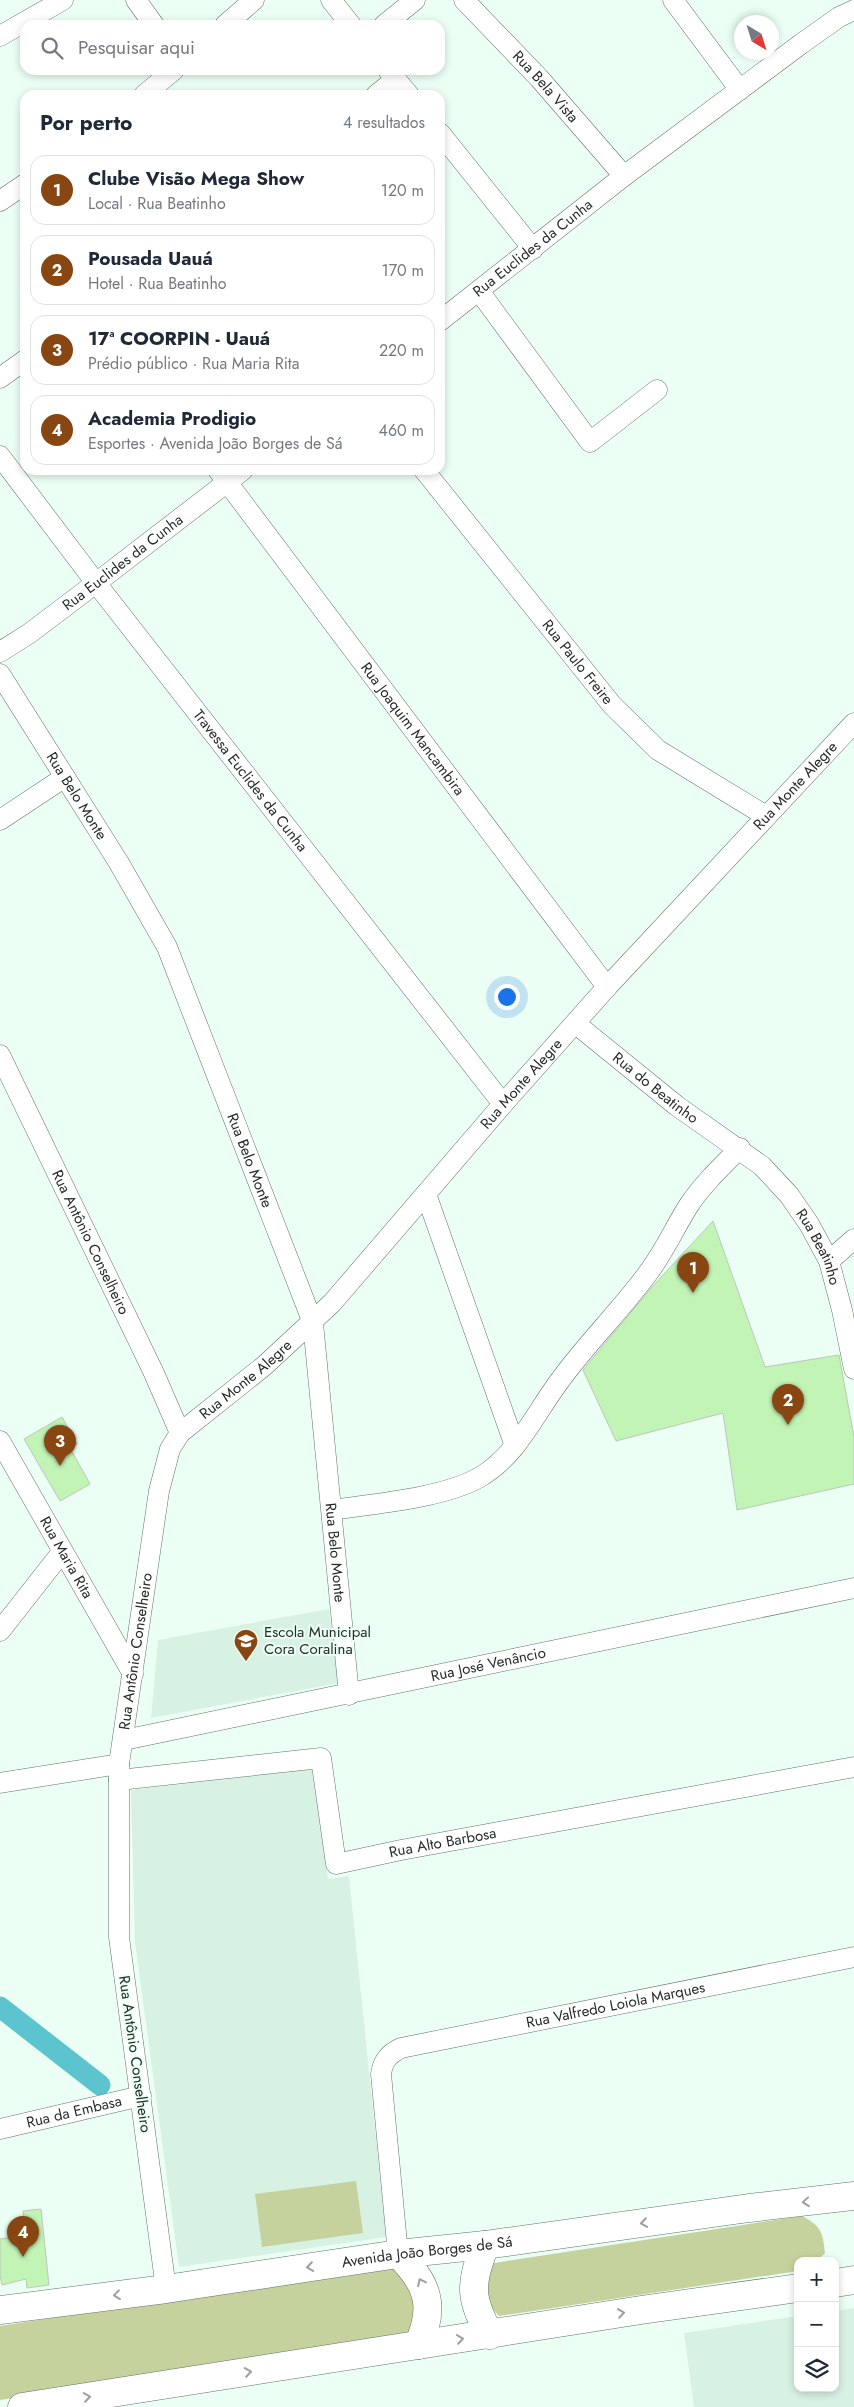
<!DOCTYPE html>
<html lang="pt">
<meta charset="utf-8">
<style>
body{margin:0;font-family:Jost,sans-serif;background:#f2f2f3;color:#1f2937}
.controls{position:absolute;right:15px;bottom:15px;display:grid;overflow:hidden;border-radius:10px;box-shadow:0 2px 8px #0003}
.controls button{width:45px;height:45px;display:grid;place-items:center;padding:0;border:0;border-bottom:1px solid #e0e1e3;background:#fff;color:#1f2937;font:25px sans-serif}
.compass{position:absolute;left:734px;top:15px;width:45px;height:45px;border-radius:50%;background:#fff;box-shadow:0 2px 8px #0003;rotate:142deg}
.you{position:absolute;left:506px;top:996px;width:18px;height:18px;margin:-12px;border:4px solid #fff;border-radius:50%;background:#1a73e8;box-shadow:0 0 0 8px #1a73e833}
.badge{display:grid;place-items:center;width:32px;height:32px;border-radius:50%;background:#884712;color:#fff;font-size:16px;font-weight:700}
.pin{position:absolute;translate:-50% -41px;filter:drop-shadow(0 1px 2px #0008)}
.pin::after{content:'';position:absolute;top:26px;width:18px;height:15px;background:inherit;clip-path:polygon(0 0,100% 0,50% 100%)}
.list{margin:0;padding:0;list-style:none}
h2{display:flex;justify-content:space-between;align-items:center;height:65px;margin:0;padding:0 20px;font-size:21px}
h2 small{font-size:16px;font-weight:400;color:#747a83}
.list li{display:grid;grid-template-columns:32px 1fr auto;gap:15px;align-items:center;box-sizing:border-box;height:70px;margin:0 10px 10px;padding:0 10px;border:1px solid #e0e1e3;border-radius:15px}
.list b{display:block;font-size:19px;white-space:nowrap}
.list p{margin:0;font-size:16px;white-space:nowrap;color:#747a83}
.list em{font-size:16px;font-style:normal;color:#747a83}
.icon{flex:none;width:28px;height:28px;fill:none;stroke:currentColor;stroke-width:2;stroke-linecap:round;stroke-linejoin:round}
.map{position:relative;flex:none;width:854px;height:2407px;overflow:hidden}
.search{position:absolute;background:#fff;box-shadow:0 2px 8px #0003;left:20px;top:20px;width:425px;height:55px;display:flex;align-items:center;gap:12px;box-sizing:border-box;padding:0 18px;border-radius:15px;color:#747a83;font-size:19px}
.panel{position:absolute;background:#fff;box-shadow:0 2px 8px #0003;left:20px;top:90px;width:425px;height:385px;border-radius:15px}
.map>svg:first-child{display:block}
.built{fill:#d7f2e3}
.green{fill:#c6d29e}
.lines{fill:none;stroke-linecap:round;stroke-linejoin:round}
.canal{stroke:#5bc4ce;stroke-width:21}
.building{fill:#c2f4b6;stroke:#bbc8b8}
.minor-casing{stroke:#617268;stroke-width:21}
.secondary-casing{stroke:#617268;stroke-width:29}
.minor{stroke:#fff;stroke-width:20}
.secondary{stroke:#fff;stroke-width:28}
.oneway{stroke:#9da09e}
.labels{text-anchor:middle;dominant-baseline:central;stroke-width:4;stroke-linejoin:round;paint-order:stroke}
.street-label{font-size:15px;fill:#252c28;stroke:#ebfff4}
.poi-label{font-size:15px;fill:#252c28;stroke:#ebfff4;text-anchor:start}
</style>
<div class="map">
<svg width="854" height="2407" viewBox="0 0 854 2407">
<rect width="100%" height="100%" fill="#ebfff4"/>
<path class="built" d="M329 1609 339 1683 151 1718 158 1640Z
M312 1769 328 1879 349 1876 386 2237 179 2267 135 1942 131 1790Z
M854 2308V2407H694L684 2333 798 2316V2388H835V2311Z"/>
<path class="green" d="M356 2181 363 2233 262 2247 255 2194Z
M802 2216C821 2226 823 2232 825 2253L817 2261H798V2271L499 2316C480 2296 483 2288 494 2263Z
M390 2267 396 2269 414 2283V2325L406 2334 388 2342 0 2400V2326L346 2272Z"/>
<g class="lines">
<path class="canal" d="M0 2007 100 2085"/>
</g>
<path class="building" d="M713 1221 765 1367 839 1355 854 1437V1484L737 1510 723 1413 616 1441 583 1370 652 1287Z
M62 1417 77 1444 70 1448 90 1484 60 1501 24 1439Z
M41 2209 49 2285 27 2288 26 2279 2 2285 0 2275V2239L25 2235 23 2211Z"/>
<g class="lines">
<defs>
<g id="minor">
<path d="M136 0 154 25"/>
<path d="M331 0 351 25"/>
<path id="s1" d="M464 0 539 78 624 176"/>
<path d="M673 0 740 90"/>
<path d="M225 25 254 0"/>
<path d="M384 25 415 0"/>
<path d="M0 36 63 0"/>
<path d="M388 70 409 95"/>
<path d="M144 95 174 70"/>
<path d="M376 95 396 79"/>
<path d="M440 133 533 249"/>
<path d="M0 201 25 184"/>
<path d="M479 291 590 442 657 390"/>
<path id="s2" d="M440 321 624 176 801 44 839 17 854 10"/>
<path d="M0 378 25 360"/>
<path id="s3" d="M0 456 96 583 503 1104"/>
<path id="s4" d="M218 470 607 987"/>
<path id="s5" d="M424 470 612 705 658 750 766 816"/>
<path id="s6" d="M0 652 30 633 96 583 243 470"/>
<path id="s7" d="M0 674 119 863 167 947 313 1323 349 1695"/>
<path d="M0 820 65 777"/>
<path id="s8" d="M576 1024 677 1106 762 1166 789 1195 809 1224 829 1261 842 1310 854 1369"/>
<path id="s9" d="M0 1055 153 1371 180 1433"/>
<path d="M426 1194 515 1446"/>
<path d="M829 1261 854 1239"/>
<path id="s10" d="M0 1441 133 1674"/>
<path d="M332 1510C373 1504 444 1498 480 1477 518 1455 535 1413 561 1379 588 1342 621 1310 648 1273 664 1252 675 1227 689 1205 703 1184 722 1166 740 1148"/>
<path d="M0 1631 62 1552"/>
<path id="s11" d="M124 1740C368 1691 610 1637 854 1588"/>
<path id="s12" d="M119 1780 321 1758 336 1864 401 1850 854 1767"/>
<path d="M0 1783 119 1764"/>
<path id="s13" d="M0 2129 141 2096"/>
<path id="s14" d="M398 2254 381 2074C383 2060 389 2054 401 2048L854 1957"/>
<path id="s15" d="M166 2289 119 1937V1764L159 1491 170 1449 180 1433 264 1366 332 1303 503 1104 607 987 854 723"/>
</g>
<g id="secondary">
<path d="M485 2245C470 2284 469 2298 490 2335"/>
<path d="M398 2254C428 2283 436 2307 418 2345"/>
<path d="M835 2283 854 2280"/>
<path id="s16" d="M0 2310 166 2289 398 2254 485 2245 749 2208 854 2196"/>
<path d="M22 2407 641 2310 798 2288"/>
</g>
</defs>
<use href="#minor" class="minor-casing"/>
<use href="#secondary" class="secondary-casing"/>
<use href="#minor" class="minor"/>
<use href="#secondary" class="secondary"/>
</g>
<defs><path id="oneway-chevron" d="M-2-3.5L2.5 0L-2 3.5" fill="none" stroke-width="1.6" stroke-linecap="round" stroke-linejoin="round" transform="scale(1.25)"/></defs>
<g class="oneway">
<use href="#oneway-chevron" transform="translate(806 2202) rotate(174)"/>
<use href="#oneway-chevron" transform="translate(644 2223) rotate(172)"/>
<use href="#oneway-chevron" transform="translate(310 2267) rotate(172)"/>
<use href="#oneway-chevron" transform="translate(421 2282) rotate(-116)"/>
<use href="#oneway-chevron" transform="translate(117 2295) rotate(173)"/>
<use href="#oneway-chevron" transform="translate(621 2313) rotate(-9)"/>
<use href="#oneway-chevron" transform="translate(460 2339) rotate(-8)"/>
<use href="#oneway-chevron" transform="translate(248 2372) rotate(-9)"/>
<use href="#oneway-chevron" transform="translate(87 2397) rotate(-9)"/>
</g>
<defs>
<symbol id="school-pin" viewBox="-11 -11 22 30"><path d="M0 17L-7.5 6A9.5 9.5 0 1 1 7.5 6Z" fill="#884712" stroke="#ebfff4"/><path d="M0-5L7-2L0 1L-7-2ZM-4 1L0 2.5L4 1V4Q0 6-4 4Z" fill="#fff"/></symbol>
</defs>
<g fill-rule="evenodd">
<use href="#school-pin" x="232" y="1627" width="28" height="38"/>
</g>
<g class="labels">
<g class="street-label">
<text stroke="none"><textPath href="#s1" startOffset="119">Rua Bela Vista</textPath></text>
<text stroke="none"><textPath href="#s2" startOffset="118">Rua Euclides da Cunha</textPath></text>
<text stroke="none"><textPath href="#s6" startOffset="152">Rua Euclides da Cunha</textPath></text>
<text stroke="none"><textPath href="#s5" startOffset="246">Rua Paulo Freire</textPath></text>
<text stroke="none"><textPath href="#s4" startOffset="324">Rua Joaquim Mancambira</textPath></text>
<text stroke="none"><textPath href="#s3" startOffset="410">Travessa Euclides da Cunha</textPath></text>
<text stroke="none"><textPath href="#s15" startOffset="1761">Rua Monte Alegre</textPath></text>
<text stroke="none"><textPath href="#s7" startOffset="144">Rua Belo Monte</textPath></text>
<text stroke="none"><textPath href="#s15" startOffset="1356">Rua Monte Alegre</textPath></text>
<text stroke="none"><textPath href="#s8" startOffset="102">Rua do Beatinho</textPath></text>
<text stroke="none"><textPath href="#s7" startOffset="549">Rua Belo Monte</textPath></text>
<text stroke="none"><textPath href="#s9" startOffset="208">Rua Antônio Conselheiro</textPath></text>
<text stroke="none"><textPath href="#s8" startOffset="334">Rua Beatinho</textPath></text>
<text stroke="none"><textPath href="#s15" startOffset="951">Rua Monte Alegre</textPath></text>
<text stroke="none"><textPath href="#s7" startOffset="954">Rua Belo Monte</textPath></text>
<text stroke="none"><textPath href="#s10" startOffset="134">Rua Maria Rita</textPath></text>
<text stroke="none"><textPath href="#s15" startOffset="642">Rua Antônio Conselheiro</textPath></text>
<text stroke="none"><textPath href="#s11" startOffset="372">Rua José Venâncio</textPath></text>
<text stroke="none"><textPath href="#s12" startOffset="419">Rua Alto Barbosa</textPath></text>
<text stroke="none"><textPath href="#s14" startOffset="434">Rua Valfredo Loiola Marques</textPath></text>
<text transform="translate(135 2054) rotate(82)">Rua Antônio Conselheiro</text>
<text stroke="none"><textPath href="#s13" startOffset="76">Rua da Embasa</textPath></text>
<text stroke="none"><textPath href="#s16" startOffset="431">Avenida João Borges de Sá</textPath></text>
</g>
<g class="poi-label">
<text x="264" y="1632">Escola Municipal<tspan x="264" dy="17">Cora Coralina</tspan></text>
</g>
</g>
</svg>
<div class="controls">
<button>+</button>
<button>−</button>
<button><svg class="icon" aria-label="layers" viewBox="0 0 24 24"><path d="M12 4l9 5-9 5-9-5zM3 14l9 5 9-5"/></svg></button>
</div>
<svg class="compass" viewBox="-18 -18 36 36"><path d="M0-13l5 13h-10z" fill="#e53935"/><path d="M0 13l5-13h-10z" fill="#747a83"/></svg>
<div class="you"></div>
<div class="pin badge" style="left:693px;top:1293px">1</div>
<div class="pin badge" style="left:788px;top:1425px">2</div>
<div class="pin badge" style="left:60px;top:1466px">3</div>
<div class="pin badge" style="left:23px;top:2257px">4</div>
<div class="search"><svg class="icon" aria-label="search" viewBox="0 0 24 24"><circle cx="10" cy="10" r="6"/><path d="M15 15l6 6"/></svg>Pesquisar aqui</div>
<section class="panel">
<h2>Por perto<small>4 resultados</small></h2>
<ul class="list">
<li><span class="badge">1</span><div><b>Clube Visão Mega Show</b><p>Local · Rua Beatinho</p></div><em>120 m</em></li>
<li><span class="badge">2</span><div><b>Pousada Uauá</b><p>Hotel · Rua Beatinho</p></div><em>170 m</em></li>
<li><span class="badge">3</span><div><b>17ª COORPIN - Uauá</b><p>Prédio público · Rua Maria Rita</p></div><em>220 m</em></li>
<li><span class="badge">4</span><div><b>Academia Prodigio</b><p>Esportes · Avenida João Borges de Sá</p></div><em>460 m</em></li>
</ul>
</section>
</div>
